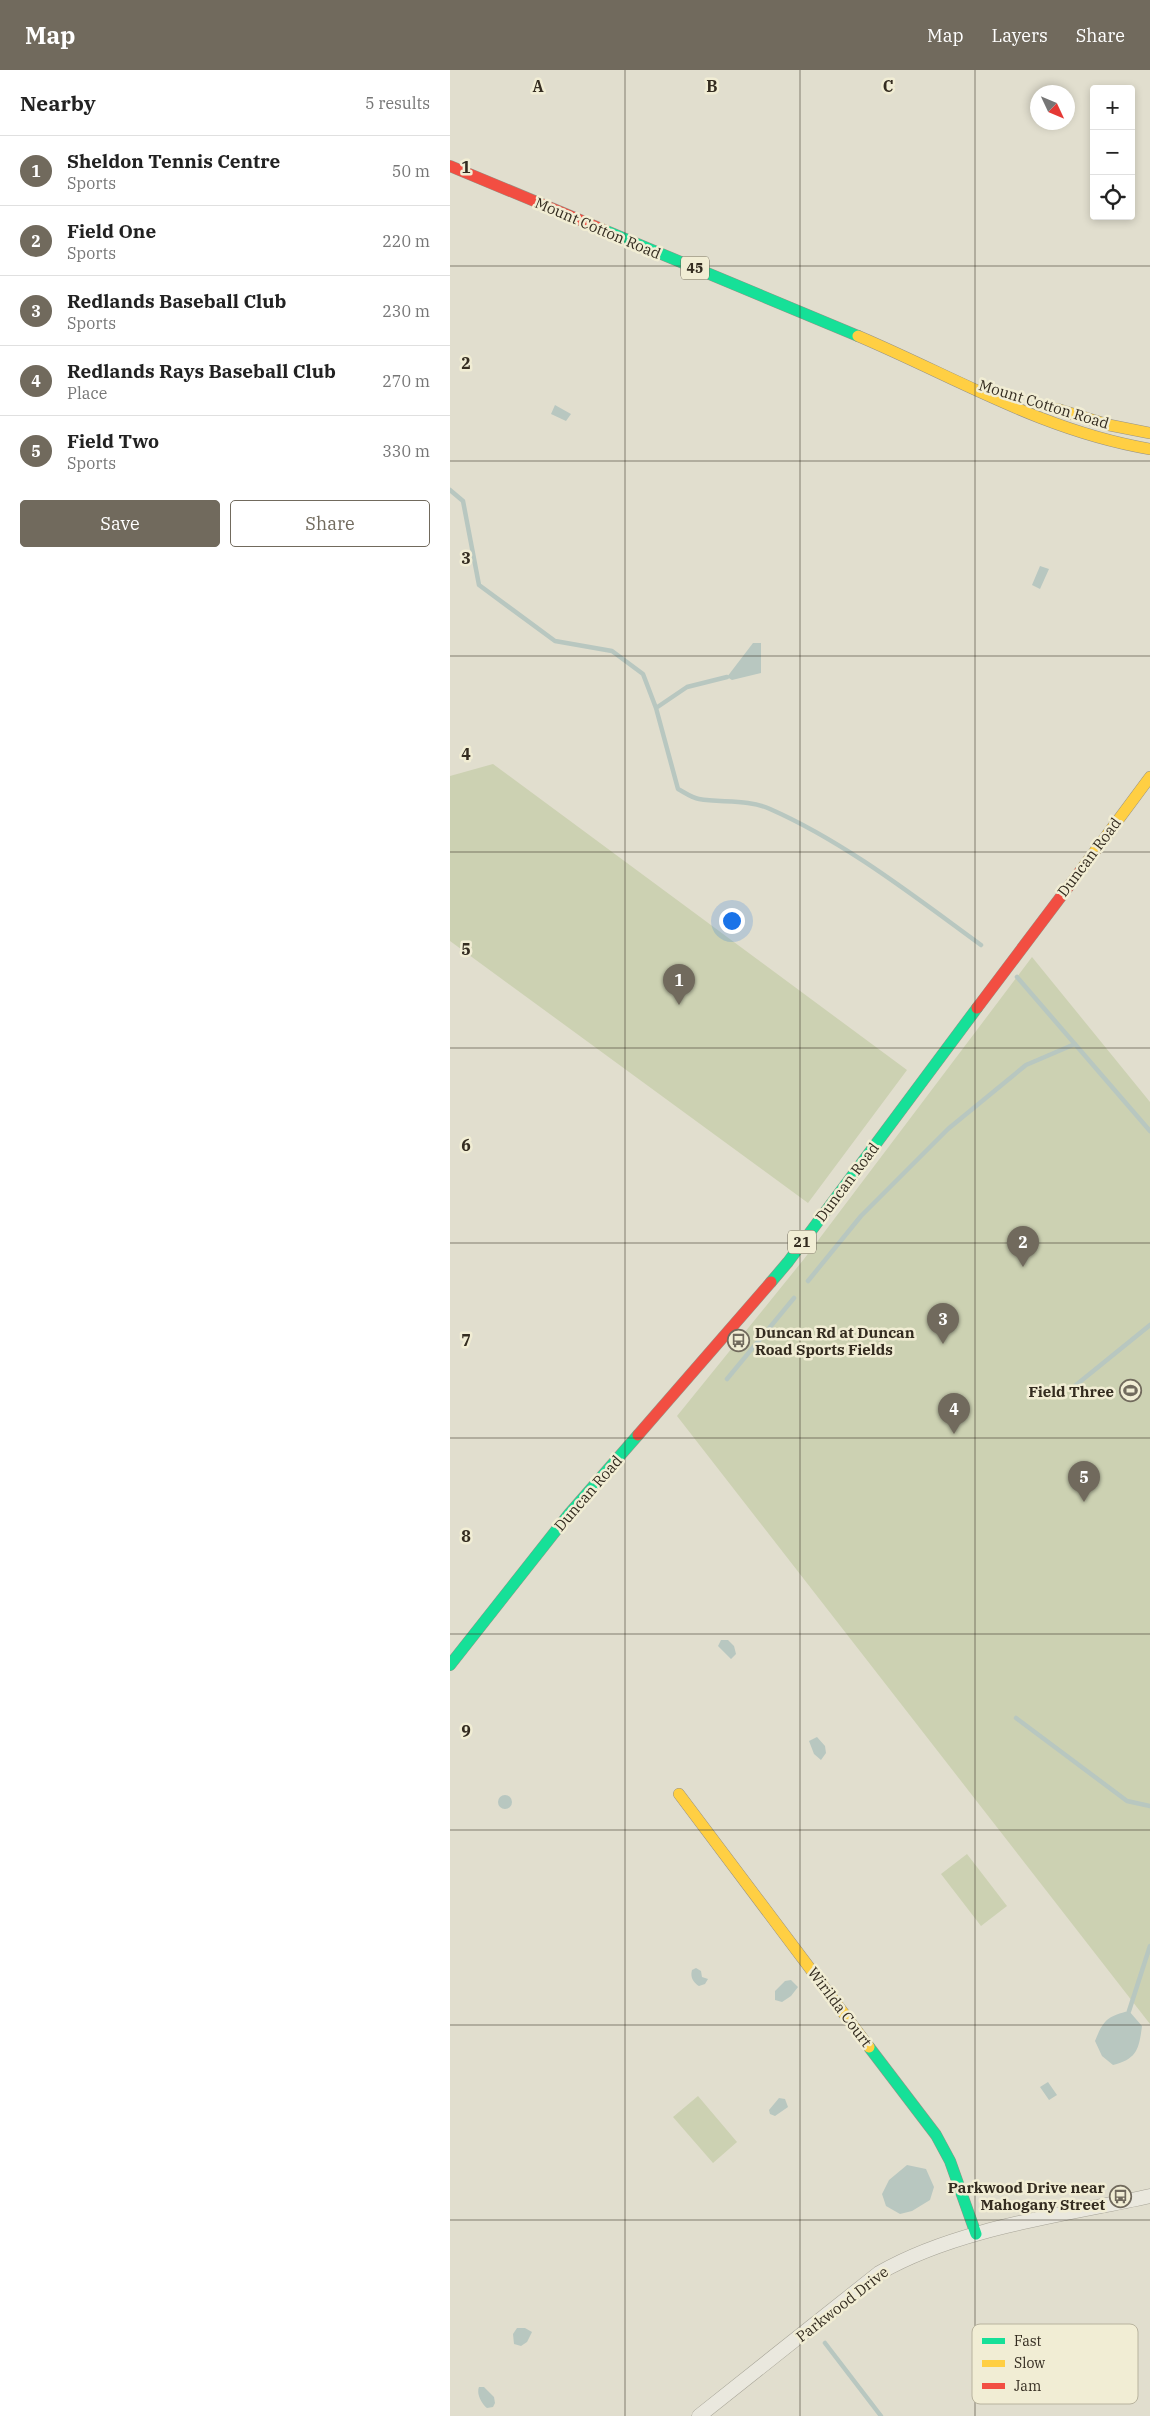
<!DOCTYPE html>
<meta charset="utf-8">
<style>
body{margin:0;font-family:"IBM Plex Serif",serif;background:#f6f6f6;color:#222}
.controls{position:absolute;right:15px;top:15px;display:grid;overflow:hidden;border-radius:5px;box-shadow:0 2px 8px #0003}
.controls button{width:45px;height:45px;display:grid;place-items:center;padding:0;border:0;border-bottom:1px solid #e0e0e0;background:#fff;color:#222;font:25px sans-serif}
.compass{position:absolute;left:580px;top:15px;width:45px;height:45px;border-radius:50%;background:#fff;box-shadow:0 2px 8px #0003;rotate:134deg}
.you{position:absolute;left:281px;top:850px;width:18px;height:18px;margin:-12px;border:4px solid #fff;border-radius:50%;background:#1a73e8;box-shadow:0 0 0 8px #1a73e833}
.badge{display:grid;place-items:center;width:32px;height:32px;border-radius:50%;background:#716a5d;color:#fff;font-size:16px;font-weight:700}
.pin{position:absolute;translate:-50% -41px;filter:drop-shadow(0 1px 2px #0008)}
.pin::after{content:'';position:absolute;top:26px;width:18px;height:15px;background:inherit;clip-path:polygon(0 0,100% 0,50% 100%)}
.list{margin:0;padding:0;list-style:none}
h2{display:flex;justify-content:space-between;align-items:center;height:65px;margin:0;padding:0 20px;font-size:21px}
h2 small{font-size:16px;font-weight:400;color:#767676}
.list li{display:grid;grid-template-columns:32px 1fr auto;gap:15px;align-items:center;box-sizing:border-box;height:70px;padding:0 20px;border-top:1px solid #e0e0e0}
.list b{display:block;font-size:19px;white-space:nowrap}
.list p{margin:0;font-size:16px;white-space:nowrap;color:#767676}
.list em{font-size:16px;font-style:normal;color:#767676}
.actions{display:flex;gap:10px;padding:15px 20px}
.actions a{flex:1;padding:11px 0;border:1px solid #716a5d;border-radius:5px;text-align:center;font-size:18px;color:#716a5d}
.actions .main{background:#716a5d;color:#fff}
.icon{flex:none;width:28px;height:28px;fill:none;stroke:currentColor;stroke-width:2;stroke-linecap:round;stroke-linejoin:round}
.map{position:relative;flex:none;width:700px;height:2346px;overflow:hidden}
header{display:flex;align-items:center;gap:30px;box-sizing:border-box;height:70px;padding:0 25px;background:#716a5d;color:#fff}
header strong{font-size:24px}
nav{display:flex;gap:28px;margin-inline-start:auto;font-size:18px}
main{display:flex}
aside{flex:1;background:#fff}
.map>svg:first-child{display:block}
.green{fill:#ccd1b2}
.water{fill:#b8c7c0}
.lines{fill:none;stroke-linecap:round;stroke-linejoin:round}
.stream{stroke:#b8c7c0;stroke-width:4.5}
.street-casing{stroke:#a6a396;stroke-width:15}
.fast-casing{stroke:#969286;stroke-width:12}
.slow-casing{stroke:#969286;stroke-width:12}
.jam-casing{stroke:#969286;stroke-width:12}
.street{stroke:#eae8de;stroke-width:14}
.fast{stroke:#16e098;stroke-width:11}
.slow{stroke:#ffcf43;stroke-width:11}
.jam{stroke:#f24e42;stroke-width:11}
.grid{fill:none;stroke:#342c20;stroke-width:1;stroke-opacity:0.55}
.labels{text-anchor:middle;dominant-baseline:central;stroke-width:5;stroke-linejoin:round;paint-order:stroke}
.shield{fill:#f1edd4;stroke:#6d6656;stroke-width:1}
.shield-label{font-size:14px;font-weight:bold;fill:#342c20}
.street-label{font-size:15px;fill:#342c20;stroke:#f1edd4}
.poi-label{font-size:15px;font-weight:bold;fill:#342c20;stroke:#f1edd4;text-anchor:end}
.key{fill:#f1edd4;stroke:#b8b39e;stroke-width:1}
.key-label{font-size:14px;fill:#342c20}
.grid-label{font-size:16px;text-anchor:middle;font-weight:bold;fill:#342c20;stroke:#f1edd4;stroke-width:5;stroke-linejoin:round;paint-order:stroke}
</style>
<header>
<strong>Map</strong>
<nav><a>Map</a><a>Layers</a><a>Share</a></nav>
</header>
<main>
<aside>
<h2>Nearby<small>5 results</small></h2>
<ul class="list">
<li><span class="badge">1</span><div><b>Sheldon Tennis Centre</b><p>Sports</p></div><em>50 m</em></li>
<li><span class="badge">2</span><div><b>Field One</b><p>Sports</p></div><em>220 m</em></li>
<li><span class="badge">3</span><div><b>Redlands Baseball Club</b><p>Sports</p></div><em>230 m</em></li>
<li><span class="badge">4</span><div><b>Redlands Rays Baseball Club</b><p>Place</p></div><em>270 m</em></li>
<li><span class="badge">5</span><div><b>Field Two</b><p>Sports</p></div><em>330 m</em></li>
</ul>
<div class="actions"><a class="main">Save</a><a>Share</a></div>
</aside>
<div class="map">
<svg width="700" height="2346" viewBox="0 0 700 2346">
<rect width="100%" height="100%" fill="#e1dece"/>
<path class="green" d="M43 694 457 1000 358 1133 0 871V706Z
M582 887 700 1032V1954L227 1346 354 1189Z
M517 1784 557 1836 531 1856 491 1804Z
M248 2026 287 2072 263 2093 223 2047Z"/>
<path class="water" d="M105 335 121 344 116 351 101 344Z
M590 496 599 499 590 519 582 515Z
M303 573H311V603L282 610 277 607Z
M271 1570H278L284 1576 286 1584 281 1589 268 1576Z
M367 1667 375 1676 376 1683 371 1690 364 1684 359 1671Z
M48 1732a7 7 0 1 1 14 0a7 7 0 1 1-14 0Z
M246 1898 251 1901 252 1907 258 1909 255 1914 249 1916C243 1912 240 1907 242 1900Z
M341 1910 348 1917 341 1926 332 1932 325 1930V1921L335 1911Z
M679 1941 692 1956C689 1979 687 1989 663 1995L652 1986 645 1971C653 1951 657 1946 679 1941Z
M598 2012 607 2025 599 2030 590 2017Z
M329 2028 335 2029 338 2037 325 2046 320 2044 319 2040Z
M457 2095 476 2099 484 2117 480 2130 462 2141 450 2144 436 2136 432 2124 439 2110Z
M67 2258H75L82 2262 77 2272 71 2276 64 2274 63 2264Z
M29 2317H34L44 2327 45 2333 43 2337 37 2338C32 2334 26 2324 29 2317Z"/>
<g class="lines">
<path class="stream" d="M0 420 13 431 29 515 105 571 162 581 193 604 206 638 228 719C234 722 242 728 249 729 271 733 298 729 320 739 395 772 465 827 531 875
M206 638 237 617 277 607
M567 907 700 1061
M358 1211 411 1146 498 1059 576 995 625 974
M277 1309 344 1228
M626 1315 700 1255
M566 1648 677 1731 700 1736
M679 1941 700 1876
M375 2273 431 2346"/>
<defs>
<path id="street" d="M249 2346 429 2203C507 2158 613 2145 700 2126"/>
<path id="fast" d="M154 160 408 266
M321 1212 338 1192 527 938
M0 1595 119 1444 188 1365
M419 1977 486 2065 500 2091 526 2164"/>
<path id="slow" d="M408 266C507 308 593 361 700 379
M607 339 659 355 700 363
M631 800 700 707
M229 1724 419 1977"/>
<path id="jam" d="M0 96 154 160
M527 938 631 800
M188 1365 321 1212"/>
</defs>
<use href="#street" class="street-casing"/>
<use href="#fast" class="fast-casing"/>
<use href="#slow" class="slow-casing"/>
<use href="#jam" class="jam-casing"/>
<use href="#street" class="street"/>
<use href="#fast" class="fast"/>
<use href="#slow" class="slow"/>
<use href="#jam" class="jam"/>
</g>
<path class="grid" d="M175 0V2346M350 0V2346M525 0V2346M0 196H700M0 391H700M0 586H700M0 782H700M0 978H700M0 1173H700M0 1368H700M0 1564H700M0 1760H700M0 1955H700M0 2150H700"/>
<defs>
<symbol id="bus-ring" viewBox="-11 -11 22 22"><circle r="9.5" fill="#f1edd4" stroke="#716a5d" stroke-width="1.5"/><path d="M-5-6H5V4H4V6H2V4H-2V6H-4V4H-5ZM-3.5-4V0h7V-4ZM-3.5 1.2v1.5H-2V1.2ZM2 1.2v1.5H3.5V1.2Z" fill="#716a5d"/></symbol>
<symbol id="stadium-ring" viewBox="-11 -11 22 22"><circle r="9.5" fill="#f1edd4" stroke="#716a5d" stroke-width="1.5"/><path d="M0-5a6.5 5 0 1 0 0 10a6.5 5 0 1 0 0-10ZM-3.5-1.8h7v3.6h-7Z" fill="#716a5d"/></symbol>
</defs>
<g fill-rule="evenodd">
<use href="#bus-ring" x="276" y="1258" width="25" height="25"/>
<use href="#stadium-ring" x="668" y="1308" width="25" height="25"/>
<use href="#bus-ring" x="658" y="2114" width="25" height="25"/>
</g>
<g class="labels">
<g class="shield">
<rect x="231" y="186.5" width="28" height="23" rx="4"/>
<rect x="338" y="1160.5" width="28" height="23" rx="4"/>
</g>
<g class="shield-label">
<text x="245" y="198">45</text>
<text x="352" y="1172">21</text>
</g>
<g class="street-label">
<text transform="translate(148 158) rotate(23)">Mount Cotton Road</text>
<text transform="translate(594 334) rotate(17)">Mount Cotton Road</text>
<text transform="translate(639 787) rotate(-53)">Duncan Road</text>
<text transform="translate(397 1112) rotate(-53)">Duncan Road</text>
<text transform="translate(138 1423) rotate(-49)">Duncan Road</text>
<text transform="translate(390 1937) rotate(53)">Wirilda Court</text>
<text transform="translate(392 2234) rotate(-38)">Parkwood Drive</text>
</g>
<g class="poi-label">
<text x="305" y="1262" text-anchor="start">Duncan Rd at Duncan<tspan x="305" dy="17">Road Sports Fields</tspan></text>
<text x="664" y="1321">Field Three</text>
<text x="655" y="2117">Parkwood Drive near<tspan x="655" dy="17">Mahogany Street</tspan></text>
</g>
</g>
<rect x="522" y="2254" width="166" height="80" rx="8" class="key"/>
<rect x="532" y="2268" width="23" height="6" fill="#16e098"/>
<rect x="532" y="2290" width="23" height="7" fill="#ffcf43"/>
<rect x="532" y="2313" width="23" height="6" fill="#f24e42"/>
<g class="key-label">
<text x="564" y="2276">Fast</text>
<text x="564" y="2298">Slow</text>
<text x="564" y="2321">Jam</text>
</g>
<g class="grid-label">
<text x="88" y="22">A</text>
<text x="262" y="22">B</text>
<text x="438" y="22">C</text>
<text x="16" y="103">1</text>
<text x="16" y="299">2</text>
<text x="16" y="494">3</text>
<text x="16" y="690">4</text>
<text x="16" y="885">5</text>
<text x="16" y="1081">6</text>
<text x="16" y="1276">7</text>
<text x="16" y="1472">8</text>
<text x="16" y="1667">9</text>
</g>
</svg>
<div class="controls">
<button>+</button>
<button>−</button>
<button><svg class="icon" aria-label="locate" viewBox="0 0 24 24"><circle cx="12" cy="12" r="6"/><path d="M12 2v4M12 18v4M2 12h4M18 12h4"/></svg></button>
</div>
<svg class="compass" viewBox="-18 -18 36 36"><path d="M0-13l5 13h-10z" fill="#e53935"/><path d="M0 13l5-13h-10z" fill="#767676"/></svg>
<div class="you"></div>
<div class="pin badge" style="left:229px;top:935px">1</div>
<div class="pin badge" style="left:573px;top:1197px">2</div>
<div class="pin badge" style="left:493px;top:1274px">3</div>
<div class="pin badge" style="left:504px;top:1364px">4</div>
<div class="pin badge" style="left:634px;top:1432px">5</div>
</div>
</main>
